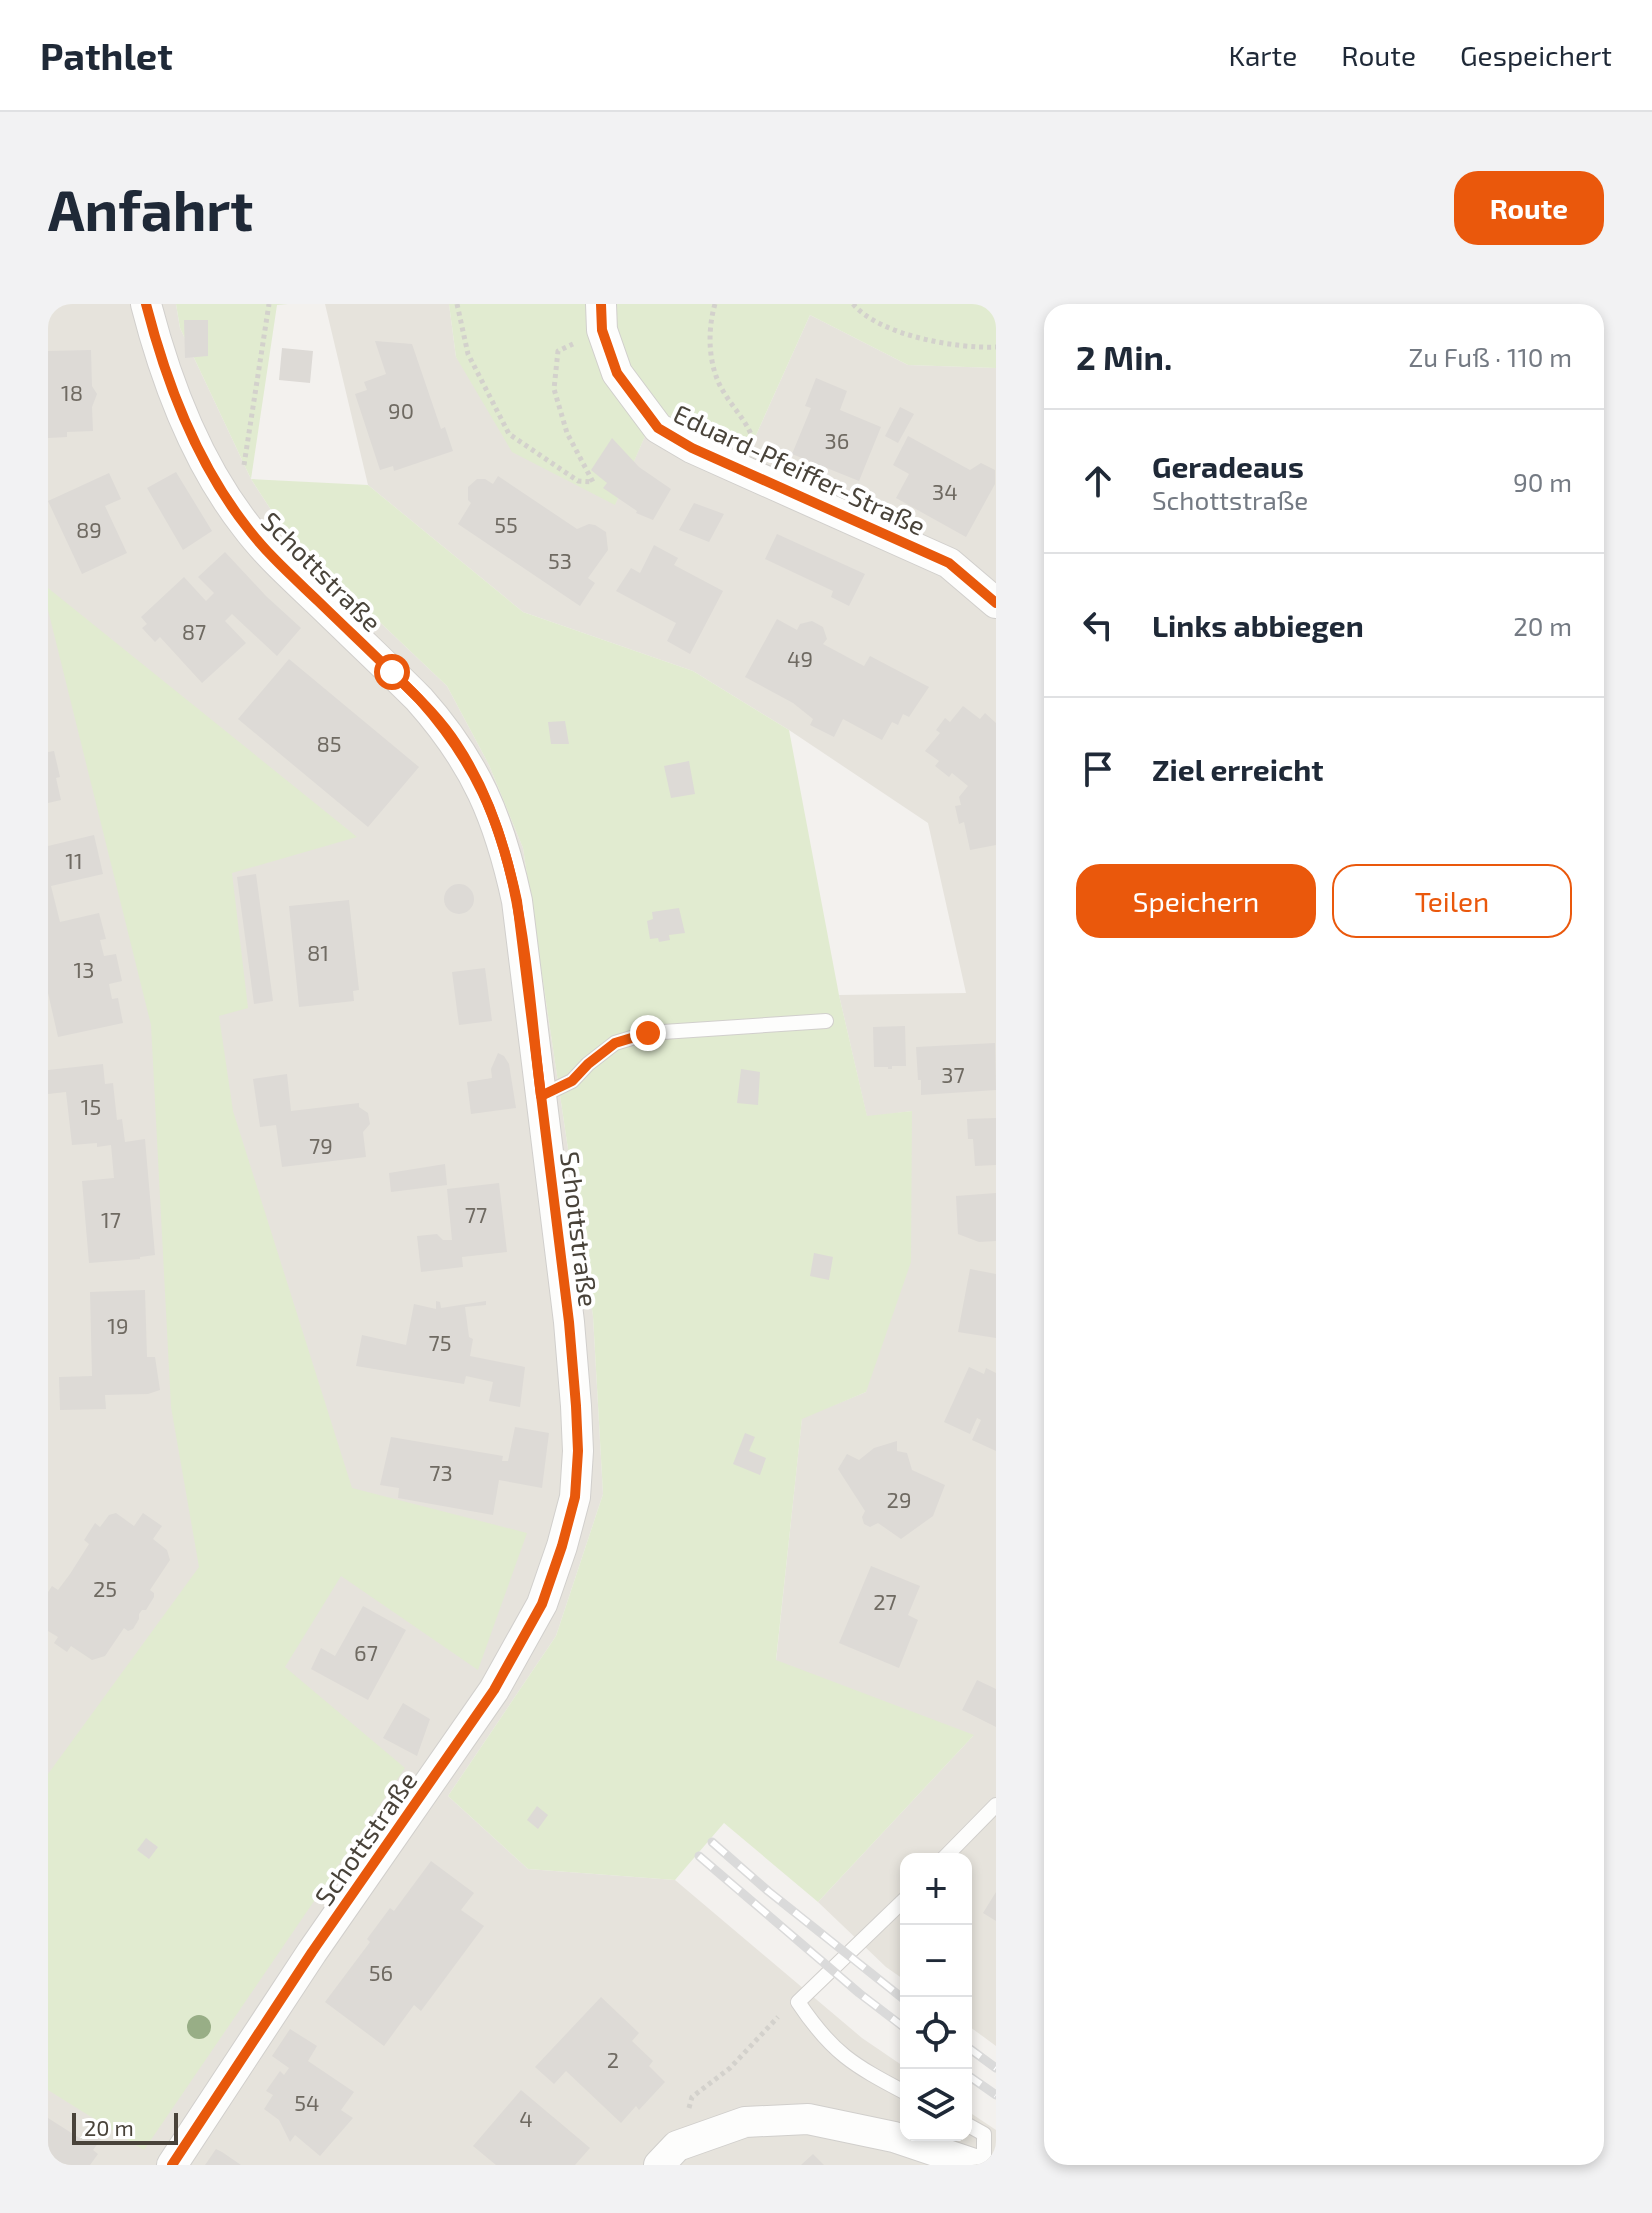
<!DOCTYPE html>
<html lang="de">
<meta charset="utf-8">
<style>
body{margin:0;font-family:"Exo 2",sans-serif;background:#f2f2f3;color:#1f2937}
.controls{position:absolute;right:24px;bottom:24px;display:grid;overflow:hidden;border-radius:16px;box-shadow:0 4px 12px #0003}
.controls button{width:72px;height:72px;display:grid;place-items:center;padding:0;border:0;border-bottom:2px solid #e0e1e3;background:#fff;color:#1f2937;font:40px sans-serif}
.scale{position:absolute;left:24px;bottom:20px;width:106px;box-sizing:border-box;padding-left:8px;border:4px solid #49433a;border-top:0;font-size:22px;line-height:28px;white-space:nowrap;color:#49433a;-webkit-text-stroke:6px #fff;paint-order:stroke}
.stop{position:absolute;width:24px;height:24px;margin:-18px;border:6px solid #ea580c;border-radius:50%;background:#fff}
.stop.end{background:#ea580c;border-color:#fff;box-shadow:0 2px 8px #0008}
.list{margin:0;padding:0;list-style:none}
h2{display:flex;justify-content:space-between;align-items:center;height:104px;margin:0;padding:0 32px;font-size:34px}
h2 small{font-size:26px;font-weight:400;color:#747a83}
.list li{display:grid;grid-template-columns:52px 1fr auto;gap:24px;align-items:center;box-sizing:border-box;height:144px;padding:0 32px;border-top:2px solid #e0e1e3}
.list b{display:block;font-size:30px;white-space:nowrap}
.list p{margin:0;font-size:26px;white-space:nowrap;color:#747a83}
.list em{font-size:26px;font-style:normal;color:#747a83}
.actions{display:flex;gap:16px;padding:24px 32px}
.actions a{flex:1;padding:18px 0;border:2px solid #ea580c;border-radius:24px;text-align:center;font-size:28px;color:#ea580c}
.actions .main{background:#ea580c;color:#fff}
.icon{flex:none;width:44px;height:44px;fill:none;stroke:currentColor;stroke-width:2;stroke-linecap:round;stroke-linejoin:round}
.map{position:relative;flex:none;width:948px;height:1861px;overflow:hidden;border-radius:24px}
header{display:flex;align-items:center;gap:48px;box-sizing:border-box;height:112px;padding:0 40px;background:#fff;border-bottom:2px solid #e0e1e3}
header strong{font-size:38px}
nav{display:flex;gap:44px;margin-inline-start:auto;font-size:28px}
.intro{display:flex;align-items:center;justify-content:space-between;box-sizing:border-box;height:192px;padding:0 48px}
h1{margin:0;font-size:56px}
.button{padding:20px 36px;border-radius:24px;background:#ea580c;color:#fff;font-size:28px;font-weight:700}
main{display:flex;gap:48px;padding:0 48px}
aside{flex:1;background:#fff;border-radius:24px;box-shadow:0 4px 12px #0003}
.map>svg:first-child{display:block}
.residential{fill:#e6e3dc}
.green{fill:#e1ebd0}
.building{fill:#dddad6}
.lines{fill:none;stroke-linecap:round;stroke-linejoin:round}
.service-casing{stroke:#d1cfcc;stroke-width:16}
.minor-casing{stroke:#d1cfcc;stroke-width:32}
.path{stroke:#d3d1cc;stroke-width:5;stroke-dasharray:4 4;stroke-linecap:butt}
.service{stroke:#fdfdfc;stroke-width:14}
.minor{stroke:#fdfdfc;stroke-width:30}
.rail-casing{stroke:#dadada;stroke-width:9}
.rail{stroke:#fff;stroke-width:6;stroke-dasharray:18;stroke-linecap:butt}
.cycleway-casing{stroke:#fff;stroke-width:15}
.cycleway{stroke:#e8590c;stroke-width:10}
.tree{fill:#98ae86}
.route{stroke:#ea580c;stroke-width:10}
.labels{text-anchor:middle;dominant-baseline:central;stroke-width:8;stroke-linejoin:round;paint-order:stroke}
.number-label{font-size:22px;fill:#6f6a62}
.street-label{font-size:26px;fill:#49433a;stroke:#fff}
</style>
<header>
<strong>Pathlet</strong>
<nav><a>Karte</a><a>Route</a><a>Gespeichert</a></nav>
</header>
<div class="intro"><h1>Anfahrt</h1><a class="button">Route</a></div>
<main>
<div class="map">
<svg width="948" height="1861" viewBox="0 0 948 1861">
<rect width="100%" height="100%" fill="#f3f1ee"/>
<path class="residential" d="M0 0H128L132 24 203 175 238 229 399 382 441 461 475 544 545 1012 555 1190 508 1332 400 1492 480 1565 627 1576 814 1734 858 1764V1831H918V1806L948 1826V1861H0Z
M277 0H401L408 53 567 200 608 107 700 149 762 11 860 61 948 64V1742L918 1720V1555H858V1677L838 1663 770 1598 925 1432 728 1357 754 1114 818 1088 864 807 819 813 791 691 918 689 880 519 741 426 645 367 475 308 320 181Z"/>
<path class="green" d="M128 0H240L229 1 203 175 320 181 475 308 645 367 741 426 791 691 819 812 864 807 863 958 818 1088 754 1115 728 1356 926 1431 770 1598 676 1519 627 1576 480 1565 400 1492 508 1332 555 1190 545 1012 475 544 441 461 399 382 238 229 203 175 132 24Z
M401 0H948V64L860 61 762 11 700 149 608 107 567 201 464 148 408 53Z
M0 284 309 533 184 569 200 704 171 712 185 807 304 1184 479 1229 430 1366 293 1272 237 1363 357 1464 96 1846 0 1786V1470L151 1263 123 1103 103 721 0 306Z"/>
<path class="building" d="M136 16H160V52L137 54Z
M327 37 364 40 393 125 397 123 405 147 346 167 345 162 332 166 307 90 319 86 316 78 338 70Z
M234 44 265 47 262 79 231 76Z
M43 46 44 82 49 90 44 103 45 127 19 128V133L0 134V47Z
M768 74 799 87 792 106 833 123 811 177 744 150 763 104 757 102Z
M852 103 866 110 850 139 837 132Z
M860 132 922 166 933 159 947 166V180L918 233 848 194 861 170 845 161Z
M564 134 591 163 623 185 605 216 588 209 589 207 555 184 559 179 543 166Z
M128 168 164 227 135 246 99 184Z
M61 169 73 195 57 202 79 249 34 270 0 197Z
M450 172 529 225 541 220 547 221 558 228 560 246 540 274 547 279 532 302 410 220 423 199 420 196V183L429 175H437L445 180Z
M646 199 676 210 661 238 631 226Z
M729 230 817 270 801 302 783 293 785 287 717 255Z
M606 241 630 254 626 261 675 287 642 350 619 337 628 319 568 287 583 264 592 269Z
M177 248 218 292 253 324 229 352 184 310 177 317 198 339 154 379 112 333 107 338 94 324 99 320 93 313 136 273 158 297 166 289 150 273Z
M729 315 749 326 752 320 764 317 775 323 779 335 775 340 816 362 822 352 881 383 861 413 855 410 850 421 844 418 834 436 795 415 786 433 762 421 765 415 745 399 697 373Z
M241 355 371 463 320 523 190 415Z
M915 402 932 415 937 409 948 419V541L922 546 916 518 911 520 907 502 913 501 911 493 920 482 904 469 901 473 887 462 891 457 877 447 892 429 888 426 897 414 902 418Z
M517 417 521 440H503L500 418Z
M6 447 12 473 8 474 13 496 0 499V448Z
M641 457 647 490 623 494 616 462Z
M46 531 55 570 3 582 12 618 51 609 58 635 52 636 56 652 68 650 74 677 61 680 64 695 70 694 75 719 10 733 0 689V542Z
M208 570 225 697 206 700 189 573Z
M396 595a15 15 0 1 1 30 0a15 15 0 1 1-30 0Z
M301 596 311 686 305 687 306 697 251 703 241 602Z
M631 604 637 629 621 631 622 636 611 638 610 634 602 635 599 617 605 615 604 608Z
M437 664 444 717 411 721 404 668Z
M857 722 858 762H844V765H840V763H826L825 723Z
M947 739 948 786 873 791V776H870L868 743Z
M450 749 456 752 461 760 468 804 423 810 419 778 444 774 443 765Z
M55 760 57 780 65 779 69 816 74 815 77 838 97 835 107 951 92 953V955L41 959 34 877 66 874 63 841 49 843V839L24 841 18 788 0 790V766Z
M693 765 712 768 710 801 689 799Z
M239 770 243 807 311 799V803L320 809 322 820 315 828 318 853 234 863 228 821 212 823 205 775Z
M948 814V861L927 862 925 835H920L919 815Z
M397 860 399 881 343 888 341 869Z
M451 879 459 948 414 953 415 963 373 968 369 932 389 930 395 936H404L399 885Z
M948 889V937L931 938 910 930 908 892Z
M766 949 785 953 781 976 762 972Z
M922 965 948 970V1034L910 1028Z
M97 986 99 1053H107L112 1086 100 1090 57 1091 58 1105 12 1106 11 1073 44 1072 42 988Z
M388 997 392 998 393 1004 438 997V1001L417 1003 421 1033 425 1035 422 1052 477 1063 472 1103 441 1097 445 1078 418 1072 416 1080 308 1062 314 1031 358 1041 366 1000 388 1005Z
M921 1063 936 1070 938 1064 948 1069V1147L924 1136 933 1116 929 1114 922 1130 896 1118Z
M467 1123 501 1129 494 1184 451 1176 445 1211 350 1194 351 1184 332 1181 343 1133 455 1152 454 1157H460Z
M697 1129 707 1133 701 1147 718 1154 712 1171 685 1160Z
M849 1137V1147L859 1149 864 1166 897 1181 885 1212 853 1235 830 1219 822 1223 816 1220 814 1213 817 1207 790 1165 799 1150 811 1156 826 1144Z
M68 1209 86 1222 95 1209 114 1222 105 1235 119 1246 122 1256 102 1286 106 1289V1293L98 1306H94L91 1310V1315L85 1325 80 1327 76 1324 57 1352 44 1356 23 1342 19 1348 6 1339 10 1333 0 1327V1288L4 1282 10 1286 22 1270 41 1240 36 1236 47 1219 52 1223 61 1211Z
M823 1262 872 1282 860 1311 870 1316 851 1364 791 1339Z
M315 1302 358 1326 320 1396 263 1365 273 1344 287 1352Z
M929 1376 948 1385V1423L914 1406Z
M355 1399 382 1415 369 1452 335 1434Z
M489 1502 500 1511 490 1525 479 1516Z
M98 1534 110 1543 101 1555 89 1546Z
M383 1557 426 1589 413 1606 436 1622 373 1707 366 1701 336 1742 277 1698 322 1638 319 1635 342 1604 346 1607Z
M948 1588V1617L935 1609Z
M553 1693 591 1729 584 1737 605 1757 601 1762 617 1778 591 1806 588 1802 573 1819 518 1767 506 1780 487 1763Z
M242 1725 269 1742 260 1757 306 1788 293 1806 305 1814 272 1852 247 1831 242 1838 231 1816 216 1805 225 1791 218 1787 232 1767 236 1771 241 1764 224 1752Z
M473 1786 542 1844 527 1861H448L425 1842Z
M0 1814 33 1835 40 1826 53 1835 45 1846 50 1850 42 1861H0Z
M168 1845 174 1848 193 1861H157Z
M765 1850 776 1861H753Z"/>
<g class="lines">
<defs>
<path id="service" d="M493 792 524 777 540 760 567 739 600 729 778 717
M895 1555 948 1501
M858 1594 750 1698C784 1749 805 1761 858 1789
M918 1820 936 1830V1861"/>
<path id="minor" d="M98 0C118 78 148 158 198 222 219 250 245 273 270 297 304 330 338 362 371 395 428 459 451 514 469 597L521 1018 528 1102 530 1147 527 1193 514 1242 494 1300 446 1386 264 1648 124 1861
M553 0 554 26 569 69 610 124 644 144 901 259 948 299
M611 1861 629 1842 697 1818 760 1815 846 1833 929 1861"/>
</defs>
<use href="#service" class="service-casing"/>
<use href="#minor" class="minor-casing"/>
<path class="path" d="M409 0 420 50 461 130 530 177 545 178 519 129 506 85 510 47 525 40
M667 0C659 27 660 62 675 87 685 104 698 116 705 135
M805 0C831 31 908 45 948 43
M196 161 221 0
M641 1804 644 1793 682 1764 730 1713"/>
<use href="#service" class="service"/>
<use href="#minor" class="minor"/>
<defs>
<path id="rail" d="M664 1538 720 1587 858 1697
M651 1552 811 1689 858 1725
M918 1742 948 1764
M918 1770 948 1791"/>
</defs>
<use href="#rail" class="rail-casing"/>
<use href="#rail" class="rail"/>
<defs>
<path id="cycleway" d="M98 0C118 78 148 158 198 222 219 250 245 273 270 297 304 330 338 362 371 395 428 459 451 514 469 597L521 1018 528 1102 530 1147 527 1193 514 1242 494 1300 446 1386 264 1648 124 1861
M553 0 554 26 569 69 610 124 644 144 901 259 948 299"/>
</defs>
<use href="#cycleway" class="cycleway-casing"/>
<use href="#cycleway" class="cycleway"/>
</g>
<circle class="tree" cx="151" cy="1723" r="12"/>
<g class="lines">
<path class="route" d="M344 368C367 391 392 414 409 441 477 544 478 673 493 792L524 777 540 760 567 739 600 729"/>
</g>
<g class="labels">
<g class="number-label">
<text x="24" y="88">18</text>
<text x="353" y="106">90</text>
<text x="789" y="136">36</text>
<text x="897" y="187">34</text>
<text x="458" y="220">55</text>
<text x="41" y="225">89</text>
<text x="512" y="256">53</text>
<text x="146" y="327">87</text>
<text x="752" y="354">49</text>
<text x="281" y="439">85</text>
<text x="26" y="556">11</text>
<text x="270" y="648">81</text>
<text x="36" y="665">13</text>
<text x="905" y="770">37</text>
<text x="43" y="802">15</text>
<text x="273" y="841">79</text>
<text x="428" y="910">77</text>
<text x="63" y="915">17</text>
<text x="70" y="1021">19</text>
<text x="392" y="1038">75</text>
<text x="393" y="1168">73</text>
<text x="851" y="1195">29</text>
<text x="57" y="1284">25</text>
<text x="837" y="1297">27</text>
<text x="318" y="1348">67</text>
<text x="333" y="1668">56</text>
<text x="565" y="1755">2</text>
<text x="259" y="1798">54</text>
<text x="478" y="1814">4</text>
</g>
<g class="street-label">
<text transform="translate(752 165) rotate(25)">Eduard-Pfeiffer-Straße</text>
<text transform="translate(274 267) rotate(45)">Schottstraße</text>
<text transform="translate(532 925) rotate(83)">Schottstraße</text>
<text transform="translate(317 1534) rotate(-55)">Schottstraße</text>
</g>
</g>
</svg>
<div class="controls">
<button>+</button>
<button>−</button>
<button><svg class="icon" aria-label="locate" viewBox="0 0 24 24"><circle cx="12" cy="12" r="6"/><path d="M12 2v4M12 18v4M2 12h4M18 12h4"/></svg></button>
<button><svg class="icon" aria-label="layers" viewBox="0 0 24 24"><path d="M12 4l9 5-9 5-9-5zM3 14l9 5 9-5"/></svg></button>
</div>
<div class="scale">20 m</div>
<div class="stop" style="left:344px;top:368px"></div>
<div class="stop end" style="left:600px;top:729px"></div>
</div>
<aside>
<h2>2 Min.<small>Zu Fuß · 110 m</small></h2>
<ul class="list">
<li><svg class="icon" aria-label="ahead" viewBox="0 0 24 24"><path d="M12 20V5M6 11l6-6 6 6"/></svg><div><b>Geradeaus</b><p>Schottstraße</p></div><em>90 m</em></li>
<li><svg class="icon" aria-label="left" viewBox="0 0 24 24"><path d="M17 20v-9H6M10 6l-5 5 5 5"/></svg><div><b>Links abbiegen</b></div><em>20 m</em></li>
<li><svg class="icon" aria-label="arrive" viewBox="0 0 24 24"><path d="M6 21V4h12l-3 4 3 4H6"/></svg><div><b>Ziel erreicht</b></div></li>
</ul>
<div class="actions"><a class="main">Speichern</a><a>Teilen</a></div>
</aside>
</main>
